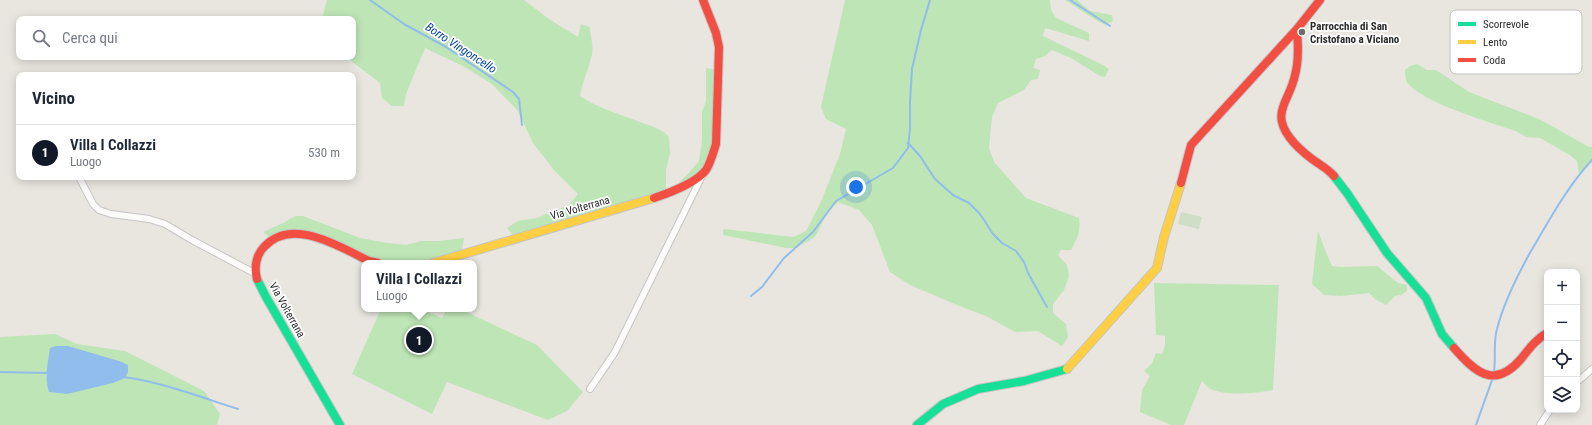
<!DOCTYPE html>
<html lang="it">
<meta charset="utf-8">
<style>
body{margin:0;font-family:"Roboto Condensed",sans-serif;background:#f6f6f7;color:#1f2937}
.controls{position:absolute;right:12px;bottom:12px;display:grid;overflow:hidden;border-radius:8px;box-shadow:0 2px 10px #0003}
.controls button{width:36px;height:36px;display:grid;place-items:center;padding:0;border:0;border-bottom:1px solid #e0e1e3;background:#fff;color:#1f2937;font:20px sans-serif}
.you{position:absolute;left:856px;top:187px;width:14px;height:14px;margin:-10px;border:3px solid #fff;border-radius:50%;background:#1a73e8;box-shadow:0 0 0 6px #1a73e833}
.badge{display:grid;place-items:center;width:26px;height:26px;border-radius:50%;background:#111827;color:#fff;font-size:13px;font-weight:700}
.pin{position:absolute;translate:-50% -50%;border:2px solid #fff;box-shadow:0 1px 4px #0006}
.popup{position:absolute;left:361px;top:260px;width:116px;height:52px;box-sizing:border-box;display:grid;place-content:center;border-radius:8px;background:#fff;filter:drop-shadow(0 1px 3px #0005);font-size:13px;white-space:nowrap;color:#747a83}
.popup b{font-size:15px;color:#1f2937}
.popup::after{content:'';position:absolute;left:50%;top:100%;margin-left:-8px;border:8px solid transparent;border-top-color:#fff}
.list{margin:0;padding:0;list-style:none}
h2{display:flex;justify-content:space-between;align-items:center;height:52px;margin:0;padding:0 16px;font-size:17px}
h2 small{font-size:13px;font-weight:400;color:#747a83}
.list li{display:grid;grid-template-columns:26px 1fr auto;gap:12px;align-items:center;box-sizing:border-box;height:56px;padding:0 16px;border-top:1px solid #e0e1e3}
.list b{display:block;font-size:15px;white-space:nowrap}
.list p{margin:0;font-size:13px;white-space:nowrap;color:#747a83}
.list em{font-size:13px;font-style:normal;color:#747a83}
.icon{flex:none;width:22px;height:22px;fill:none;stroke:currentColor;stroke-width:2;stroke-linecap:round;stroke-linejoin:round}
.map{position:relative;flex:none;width:1592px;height:425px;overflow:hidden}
.search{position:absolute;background:#fff;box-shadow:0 2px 10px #0003;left:16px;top:16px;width:340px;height:44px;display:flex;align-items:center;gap:10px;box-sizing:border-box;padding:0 14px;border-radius:8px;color:#747a83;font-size:15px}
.panel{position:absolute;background:#fff;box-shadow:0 2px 10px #0003;left:16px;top:72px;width:340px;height:108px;border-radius:8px}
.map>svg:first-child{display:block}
.green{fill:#bee5b6;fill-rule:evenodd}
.cemetery{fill:#cfdec6}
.water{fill:#90bdec}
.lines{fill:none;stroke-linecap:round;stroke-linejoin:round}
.stream{stroke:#90bdec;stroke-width:2}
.street-casing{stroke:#c6c4c5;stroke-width:8}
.fast-casing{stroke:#c6c4c5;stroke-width:10}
.slow-casing{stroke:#c6c4c5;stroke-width:10}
.jam-casing{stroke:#c6c4c5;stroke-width:10}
.street{stroke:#fcfbfa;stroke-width:6}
.fast{stroke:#16e098;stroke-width:8}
.slow{stroke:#ffcf43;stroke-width:8}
.jam{stroke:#f24e42;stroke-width:8}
.poi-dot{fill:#6c6c69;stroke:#fff;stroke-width:1.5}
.labels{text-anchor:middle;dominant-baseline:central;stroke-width:3.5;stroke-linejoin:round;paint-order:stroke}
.poi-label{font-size:11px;font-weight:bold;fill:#2a2a2a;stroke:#fff;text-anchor:start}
.street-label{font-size:11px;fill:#2a2a2a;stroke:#fff}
.water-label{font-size:12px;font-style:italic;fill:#09459f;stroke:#fff}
.key{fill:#fff;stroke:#bfbfbf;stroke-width:1}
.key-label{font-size:11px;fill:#2a2a2a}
</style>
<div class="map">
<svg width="1592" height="425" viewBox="0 0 1592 425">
<rect width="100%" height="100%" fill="#e8e6df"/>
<path class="green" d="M327 0H524L549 19 578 37 581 24 590 27C590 37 594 45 592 54 589 69 582 82 580 96 598 108 619 114 640 122 652 127 660 127 669 137L670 153 666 170V194L687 175 699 161 702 141V112L706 101V68L720 70C719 97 721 148 706 170 697 183 680 189 666 194L516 239 507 228 518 221 537 218 569 205 578 194 554 170 533 143 518 111 492 84 463 66 425 48 406 94 404 106H392L382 98 380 83 346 57H353V19H322Z
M845 0H1050L1051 10 1056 18 1089 33V41L1045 28 1043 36 1103 65 1109 69 1105 77 1100 76 1071 58 1052 50 1045 56 1036 59 1033 68 1040 70 1038 79 1031 80 1024 90 998 103 992 117 989 148 994 162 1026 198 1079 218C1081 231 1077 239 1071 250H1061L1058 255 1067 265 1069 276 1064 290 1053 304V313L1066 324 1068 337 1062 346 1038 331 1015 332 986 316 957 305 910 285 890 272 872 225 859 210 838 202 828 211 815 237 796 248H786L723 235V229L794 237 806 231 820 204 840 154 846 129 826 119 821 107Z
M1065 0H1077L1090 11 1112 15 1113 21 1105 25 1096 20Z
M1417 64 1427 70H1436L1469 92 1539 119 1589 147H1592V160L1579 174 1577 161 1570 155 1540 138 1526 137 1516 131C1492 123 1420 102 1407 82 1405 78 1405 75 1405 70L1410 66Z
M296 216H303L360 238 388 243 406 245 421 241H439L464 238 461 255 433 263H378L303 234 272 239 263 232C269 229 275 227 281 224 286 222 290 218 296 216Z
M1318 231 1325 250 1332 266 1341 267 1377 266 1398 283 1407 285V291L1401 295 1395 296 1386 305 1375 299 1369 293 1341 296 1324 295 1312 284Z
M1154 283 1279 285 1273 390C1256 393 1224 397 1209 388 1206 386 1204 383 1202 381L1184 425H1171L1140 412 1142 390 1150 376 1144 371 1152 363 1156 353 1162 354 1165 346V336L1156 335Z
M381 309H420L442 318 447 309H460L537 345 583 392 567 411 548 420 447 382 432 414 352 374Z
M55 334 77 344 125 351 204 391 220 414 217 425H0V337ZM46 372 67 394 49 392Z"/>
<path class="cemetery" d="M1181 212 1202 217 1199 229 1178 224Z"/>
<path class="water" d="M56 346H68L122 362 128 365V372L125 378 113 383 67 394 49 392C44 377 48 363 50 348Z"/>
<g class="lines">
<path class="stream" d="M370 0 404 24 446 47 513 92 519 99 522 125
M1070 0 1110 26
M908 143 920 156 935 179 953 195 969 203 980 214 993 234 1002 243 1016 251 1024 262 1028 273 1047 307
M751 296 762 287 784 258 813 232 836 201 893 168 908 148 910 129V102L912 69 921 30 930 0
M0 372 49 373
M1494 372C1496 358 1493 343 1497 329 1504 302 1517 276 1531 251 1550 219 1567 187 1592 160
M123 377C162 382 200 397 238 409
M1476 425 1492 380"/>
<defs>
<path id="street" d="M79 177 93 204 99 210 111 214 149 219 165 224 192 240 256 274
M1577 382 1592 369
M590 389 615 352 704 172
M1540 425 1550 410"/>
<path id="fast" d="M1334 176 1347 193 1387 253 1426 298 1442 334 1454 348
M257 279 266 297 340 425
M917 425 943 404 978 389 1024 381 1067 369"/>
<path id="slow" d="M433 263 654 198
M1067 369 1157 268 1164 237 1181 183"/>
<path id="jam" d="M1297 29C1298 44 1299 60 1295 75 1290 101 1270 112 1290 138 1296 146 1304 153 1312 159 1320 165 1327 168 1334 176
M1181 183 1191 145 1297 29 1320 0
M654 198C669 193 696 183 706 170 711 162 713 153 716 144L719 47 716 33 703 0
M257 279C254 268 256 255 264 247 292 216 340 247 369 261L378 263
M1454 348C1475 372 1494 390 1521 359 1529 349 1536 339 1547 333"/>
</defs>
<use href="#street" class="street-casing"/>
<use href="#fast" class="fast-casing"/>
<use href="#slow" class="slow-casing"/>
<use href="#jam" class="jam-casing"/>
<use href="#street" class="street"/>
<use href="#fast" class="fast"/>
<use href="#slow" class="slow"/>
<use href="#jam" class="jam"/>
</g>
<circle class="poi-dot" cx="1302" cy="32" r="4"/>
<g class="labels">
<g class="poi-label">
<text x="1310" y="26">Parrocchia di San<tspan x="1310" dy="13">Cristofano a Viciano</tspan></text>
</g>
<g class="street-label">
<text transform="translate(580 208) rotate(-16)">Via Volterrana</text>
<text transform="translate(287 310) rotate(61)">Via Volterrana</text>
</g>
<g class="water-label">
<text transform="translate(461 48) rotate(33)">Borro Vingoncello</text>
</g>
</g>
<rect x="1450" y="10" width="132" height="64" rx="6" class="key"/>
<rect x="1458" y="22" width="18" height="4" fill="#16e098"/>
<rect x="1458" y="40" width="18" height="4" fill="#ffcf43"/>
<rect x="1458" y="58" width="18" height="4" fill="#f24e42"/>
<g class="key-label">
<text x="1483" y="28">Scorrevole</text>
<text x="1483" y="46">Lento</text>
<text x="1483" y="64">Coda</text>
</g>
</svg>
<div class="controls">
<button>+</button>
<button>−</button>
<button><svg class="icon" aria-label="locate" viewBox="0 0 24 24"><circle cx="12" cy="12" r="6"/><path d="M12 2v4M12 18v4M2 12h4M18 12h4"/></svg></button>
<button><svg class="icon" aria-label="layers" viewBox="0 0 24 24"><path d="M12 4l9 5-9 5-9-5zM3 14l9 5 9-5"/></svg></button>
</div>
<div class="you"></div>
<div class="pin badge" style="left:419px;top:340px">1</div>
<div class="popup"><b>Villa I Collazzi</b>Luogo</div>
<div class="search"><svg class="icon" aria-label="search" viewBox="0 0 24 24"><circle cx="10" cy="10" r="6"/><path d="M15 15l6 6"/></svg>Cerca qui</div>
<section class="panel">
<h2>Vicino<small></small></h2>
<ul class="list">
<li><span class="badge">1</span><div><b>Villa I Collazzi</b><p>Luogo</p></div><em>530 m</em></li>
</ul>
</section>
</div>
